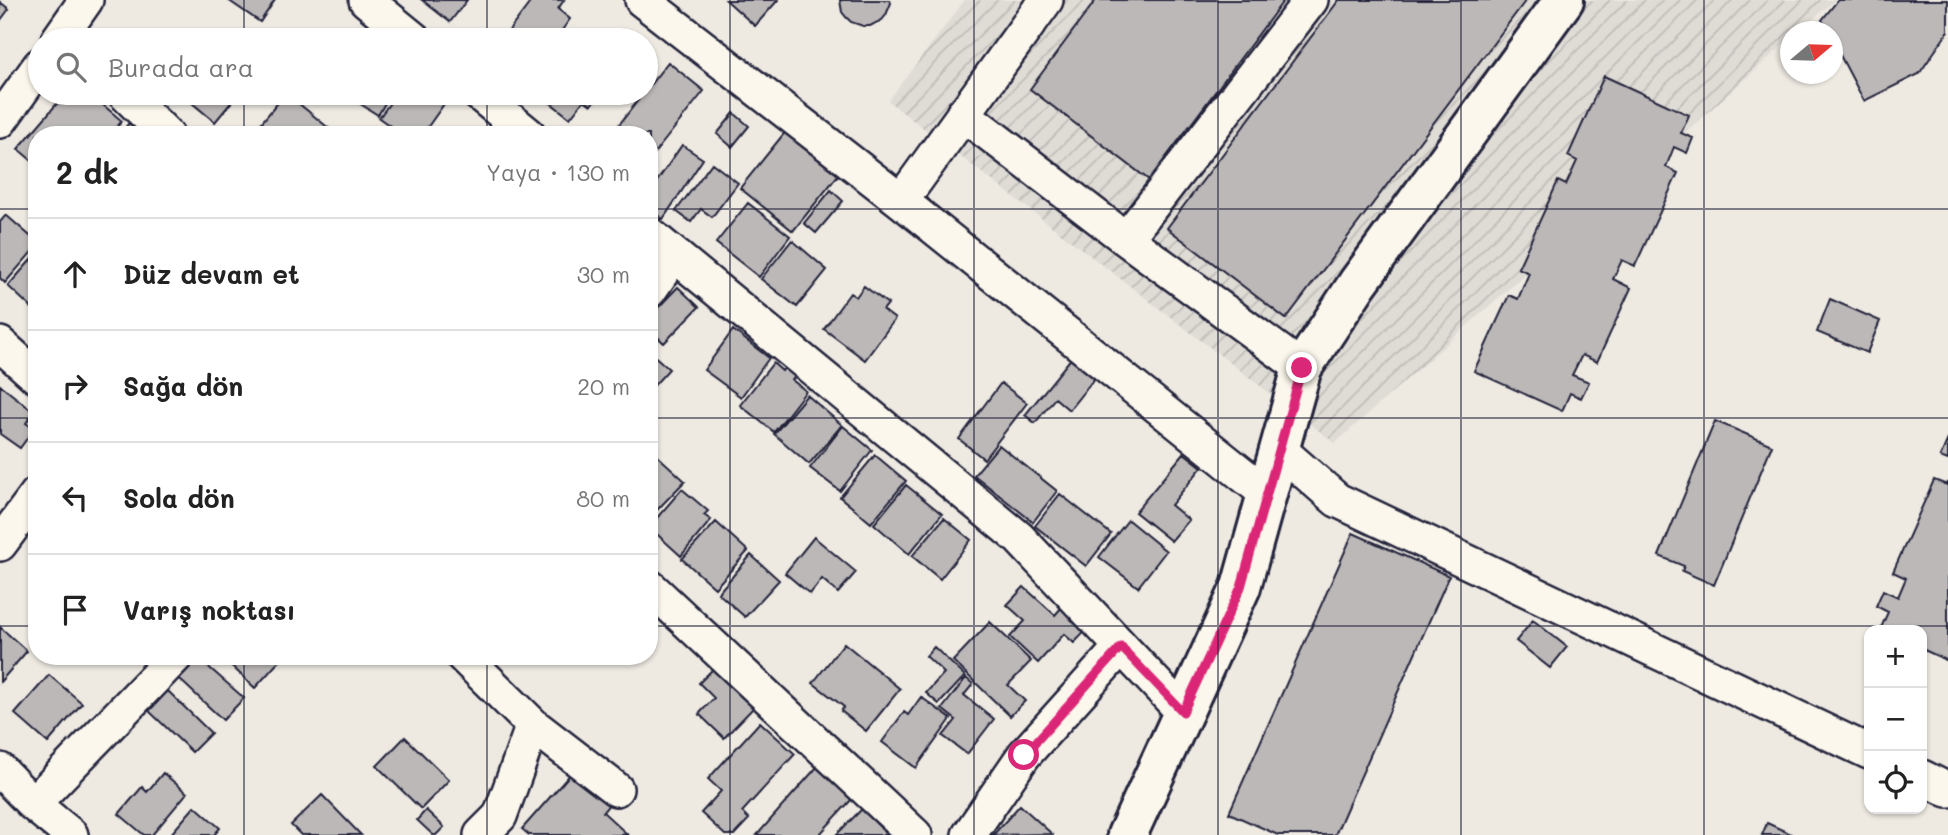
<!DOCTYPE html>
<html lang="tr">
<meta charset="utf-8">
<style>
body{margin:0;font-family:Mali,sans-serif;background:#f2f2f2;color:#222}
.controls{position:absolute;right:21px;bottom:21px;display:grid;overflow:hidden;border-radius:14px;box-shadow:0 2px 5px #0004}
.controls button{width:63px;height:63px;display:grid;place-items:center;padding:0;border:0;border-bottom:2px solid #e0e0e0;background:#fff;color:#222;font:35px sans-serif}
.compass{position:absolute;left:1780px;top:21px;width:63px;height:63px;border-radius:50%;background:#fff;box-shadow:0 2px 5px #0004;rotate:71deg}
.stop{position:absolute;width:21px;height:21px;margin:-16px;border:5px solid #db2777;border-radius:50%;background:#fff}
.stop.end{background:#db2777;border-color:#fff;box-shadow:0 2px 7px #0008}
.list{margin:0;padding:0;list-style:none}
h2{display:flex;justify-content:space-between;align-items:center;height:91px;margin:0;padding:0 28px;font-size:30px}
h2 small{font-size:23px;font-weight:400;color:#767676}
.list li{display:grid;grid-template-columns:46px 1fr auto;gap:21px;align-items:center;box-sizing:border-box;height:112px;padding:0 28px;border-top:2px solid #e0e0e0}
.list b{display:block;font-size:26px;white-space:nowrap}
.list em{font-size:23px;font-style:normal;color:#767676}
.icon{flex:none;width:38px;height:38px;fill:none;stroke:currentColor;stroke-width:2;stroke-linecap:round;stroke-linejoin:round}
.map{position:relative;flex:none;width:1948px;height:835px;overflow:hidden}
.search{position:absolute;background:#fff;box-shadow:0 2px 5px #0004;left:28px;top:28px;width:630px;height:77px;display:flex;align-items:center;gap:18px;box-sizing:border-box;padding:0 24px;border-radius:38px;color:#767676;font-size:26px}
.panel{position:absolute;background:#fff;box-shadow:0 2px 5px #0004;left:28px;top:126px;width:630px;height:539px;border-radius:28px}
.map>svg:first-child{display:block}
.industrial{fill:url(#industrial-furrows)}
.building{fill:#bcb8b8;stroke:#22223b;stroke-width:2}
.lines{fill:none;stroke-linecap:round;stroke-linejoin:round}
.street-casing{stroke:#22223b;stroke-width:38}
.secondary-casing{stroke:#22223b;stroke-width:44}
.street{stroke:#fbf7ec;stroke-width:33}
.secondary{stroke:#fbf7ec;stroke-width:38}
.route{stroke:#db2777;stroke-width:9}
.grid{fill:none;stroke:#22223b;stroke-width:2;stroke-opacity:0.55}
</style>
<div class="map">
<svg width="1948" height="835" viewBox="0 0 1948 835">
<defs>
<pattern id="industrial-furrows" width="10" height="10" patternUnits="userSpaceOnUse" patternTransform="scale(1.75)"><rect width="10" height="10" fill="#dfdbd5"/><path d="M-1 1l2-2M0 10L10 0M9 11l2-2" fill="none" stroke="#bfbcb8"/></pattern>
</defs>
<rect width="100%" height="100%" fill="#eeeae2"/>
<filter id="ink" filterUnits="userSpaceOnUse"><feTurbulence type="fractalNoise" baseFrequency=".0143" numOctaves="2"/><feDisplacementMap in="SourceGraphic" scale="14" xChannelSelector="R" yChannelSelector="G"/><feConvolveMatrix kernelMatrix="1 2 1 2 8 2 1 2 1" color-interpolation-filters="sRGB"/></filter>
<g filter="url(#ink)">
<path class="industrial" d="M965 0H1835L1799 31 1790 32V39L1335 443 888 101Z"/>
<path class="building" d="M228 0H275L260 22Z
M422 0H467L450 22Z
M532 0H564L558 9 570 19 555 40H502Z
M726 0H778L755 26Z
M840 0H890L891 3 886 15 882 20 870 26H863L851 22 846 17 842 12Z
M1096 0H1284L1149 180 1030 89Z
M1339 0H1526L1286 319 1167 228Z
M1838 0H1948V32L1919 74 1864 101 1832 40V32H1828L1822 20Z
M0 2 9 9 0 21Z
M668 62 704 91 649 160V135H611Z
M1604 76 1689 115 1681 133 1693 138 1687 153 1674 147 1666 167 1678 173 1635 266 1622 260 1613 279 1631 288 1597 362 1582 355 1572 375 1589 382 1581 398 1570 393 1562 411 1474 371 1509 295 1518 299 1529 273 1518 268 1558 181 1566 185 1577 161 1568 156Z
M66 93H89L122 121 110 135H37V165L18 149Z
M198 93H239L215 122 191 102Z
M286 93 337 135H251Z
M347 93H391L378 115 346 95Z
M397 93H450L451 94 422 135H403L379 118Z
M538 93H596L599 95 591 105 584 100 570 118Z
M734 113 749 126 732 147 717 134Z
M129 123 143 135H119Z
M786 131 839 174 793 231 740 188Z
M682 145 703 159 663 219 649 209V193Z
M712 163 738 183 712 217 701 209 691 222 676 211Z
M831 190 843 201 816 233 804 223Z
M748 203 790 236 759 277 716 243Z
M6 215 37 242V246L5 283 0 278V222Z
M792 240 827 270 797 307 761 279Z
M37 253V307L34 310 8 286Z
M864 286 888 304 883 310 895 319 865 360 824 329 850 293 856 297Z
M678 287 699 307 664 343 649 329V317Z
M1830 299 1880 321 1867 353 1817 332Z
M733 330 769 358 741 397 704 370Z
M649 351 669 369 649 391Z
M1077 351 1101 370 1069 410 1055 398 1035 423 1025 415Z
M789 362 800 371 792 380 806 391 774 432 740 405 773 363 782 371Z
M1001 383 1027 403 984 459 959 439Z
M0 385 34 412 26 423 34 429 20 448 0 434Z
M807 395 842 425 809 464 774 434Z
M1715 421 1772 445 1714 585 1682 571 1684 566 1659 556Z
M843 426 872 450 840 491 810 468Z
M1948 439V460L1940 457Z
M999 445 1057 491 1033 522 974 475Z
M649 448 685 481 657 510 649 503Z
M1184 453 1202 467 1171 505 1189 520 1171 541 1135 512Z
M875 455 906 481 871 523 840 497Z
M1934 480 1947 485 1948 482V661L1922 649V630H1880L1888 612 1876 606 1883 590 1898 597 1906 578 1893 572Z
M906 485 942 514 909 554 874 524Z
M682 489 708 511 704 515 711 520 681 556 649 527Z
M1060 494 1111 534 1086 566 1035 526Z
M944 518 971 540 940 579 912 556Z
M1128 520 1166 551 1138 587 1099 557Z
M716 522 748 551 715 588 682 559Z
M1353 533 1449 576 1335 835H1278L1229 813Z
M814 537 856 572 838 593 822 579 810 594 785 573Z
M751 555 779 580 745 617 718 593Z
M1024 587 1055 615 1069 599 1094 622 1074 643 1064 634 1038 663 1010 637 1025 621 1007 605Z
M1533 620 1567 647 1550 668 1516 641Z
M990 622 1031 661 1008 685 1025 701 1010 716 953 661Z
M0 627 27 651 0 682Z
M844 643 900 689 866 731 841 711 844 707 813 683Z
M934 647 965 676 939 704 926 693 944 673 926 656Z
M196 656 244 698 223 720 177 677Z
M221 656H284L255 688Z
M716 666 756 705 724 738 699 714 714 698 699 683Z
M49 675 82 703 48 743 15 714Z
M966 678 973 684 964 695 994 719 967 754 943 736 956 720 942 709Z
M168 691 211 733 192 752 149 711Z
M921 697 951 719 916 768 882 742 904 712 908 715Z
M760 722 795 754 742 812 749 819 734 835H725L701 813 721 791 708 779Z
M405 737 449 780 421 809 377 766Z
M817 767 852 799 819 835H757Z
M574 770 610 803 603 812 628 835H529L522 829Z
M163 773 187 793 152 835H144L119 814 142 787 147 792Z
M322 795 361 835H301L291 825Z
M1020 805 1052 834 993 835Z
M195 806 220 828 214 835H170Z
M862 809 888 835H836Z
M426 810 444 827 436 835H433L417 820Z
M1767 823 1793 835H1762Z"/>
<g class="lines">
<defs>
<path id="street" d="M366 0 415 40
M642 0 901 201 1267 494
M58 40 86 0
M124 93 167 135
M478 93 529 135
M963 114 1126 239 1302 368
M0 121 40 65
M901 201 1046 0
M649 234 1019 538 1183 712
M1126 239 1311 0
M649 291 674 255
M0 344 37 377
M1280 450 1337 500 1869 752
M0 544 37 494
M649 586 915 835
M463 656 533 725 616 789
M0 770 33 804 71 835
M1922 777 1948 790
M33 804 176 656
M481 835 500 816 533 725
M969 835 1024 755 1121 647"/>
<path id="secondary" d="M1127 835 1241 587 1302 368 1358 283 1564 0"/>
</defs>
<use href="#street" class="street-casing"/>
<use href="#secondary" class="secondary-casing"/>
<use href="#street" class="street"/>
<use href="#secondary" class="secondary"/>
</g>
</g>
<g class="lines" filter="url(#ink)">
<path class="route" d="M1024 755 1121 647 1183 712 1241 587 1302 368"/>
</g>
<path class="grid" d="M244 0V40M487 0V40M730 0V835M974 0V835M1218 0V835M1461 0V835M1704 0V835M244 93V135M487 93V135M0 209H37M649 209H1948M0 418H37M649 418H1948M0 626H37M649 626H1948M244 656V835M487 656V835"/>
</svg>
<div class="controls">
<button>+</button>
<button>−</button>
<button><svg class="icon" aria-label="locate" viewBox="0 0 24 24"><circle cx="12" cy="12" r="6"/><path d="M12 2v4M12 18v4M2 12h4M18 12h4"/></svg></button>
</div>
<svg class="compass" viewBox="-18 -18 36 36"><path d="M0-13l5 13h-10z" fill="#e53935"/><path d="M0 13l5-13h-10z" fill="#767676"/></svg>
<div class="stop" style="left:1024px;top:755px"></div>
<div class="stop end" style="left:1302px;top:368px"></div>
<div class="search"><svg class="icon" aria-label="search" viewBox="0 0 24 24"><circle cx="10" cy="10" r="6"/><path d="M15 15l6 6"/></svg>Burada ara</div>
<section class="panel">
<h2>2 dk<small>Yaya · 130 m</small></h2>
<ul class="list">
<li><svg class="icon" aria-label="ahead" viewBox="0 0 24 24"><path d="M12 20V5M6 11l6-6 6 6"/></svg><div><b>Düz devam et</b></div><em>30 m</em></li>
<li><svg class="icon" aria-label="right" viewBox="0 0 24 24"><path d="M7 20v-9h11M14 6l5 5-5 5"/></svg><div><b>Sağa dön</b></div><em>20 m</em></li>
<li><svg class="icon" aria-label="left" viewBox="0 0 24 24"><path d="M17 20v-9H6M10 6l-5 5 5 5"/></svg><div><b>Sola dön</b></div><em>80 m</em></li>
<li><svg class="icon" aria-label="arrive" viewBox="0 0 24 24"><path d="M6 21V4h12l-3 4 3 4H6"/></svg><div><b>Varış noktası</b></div></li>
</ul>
</section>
</div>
